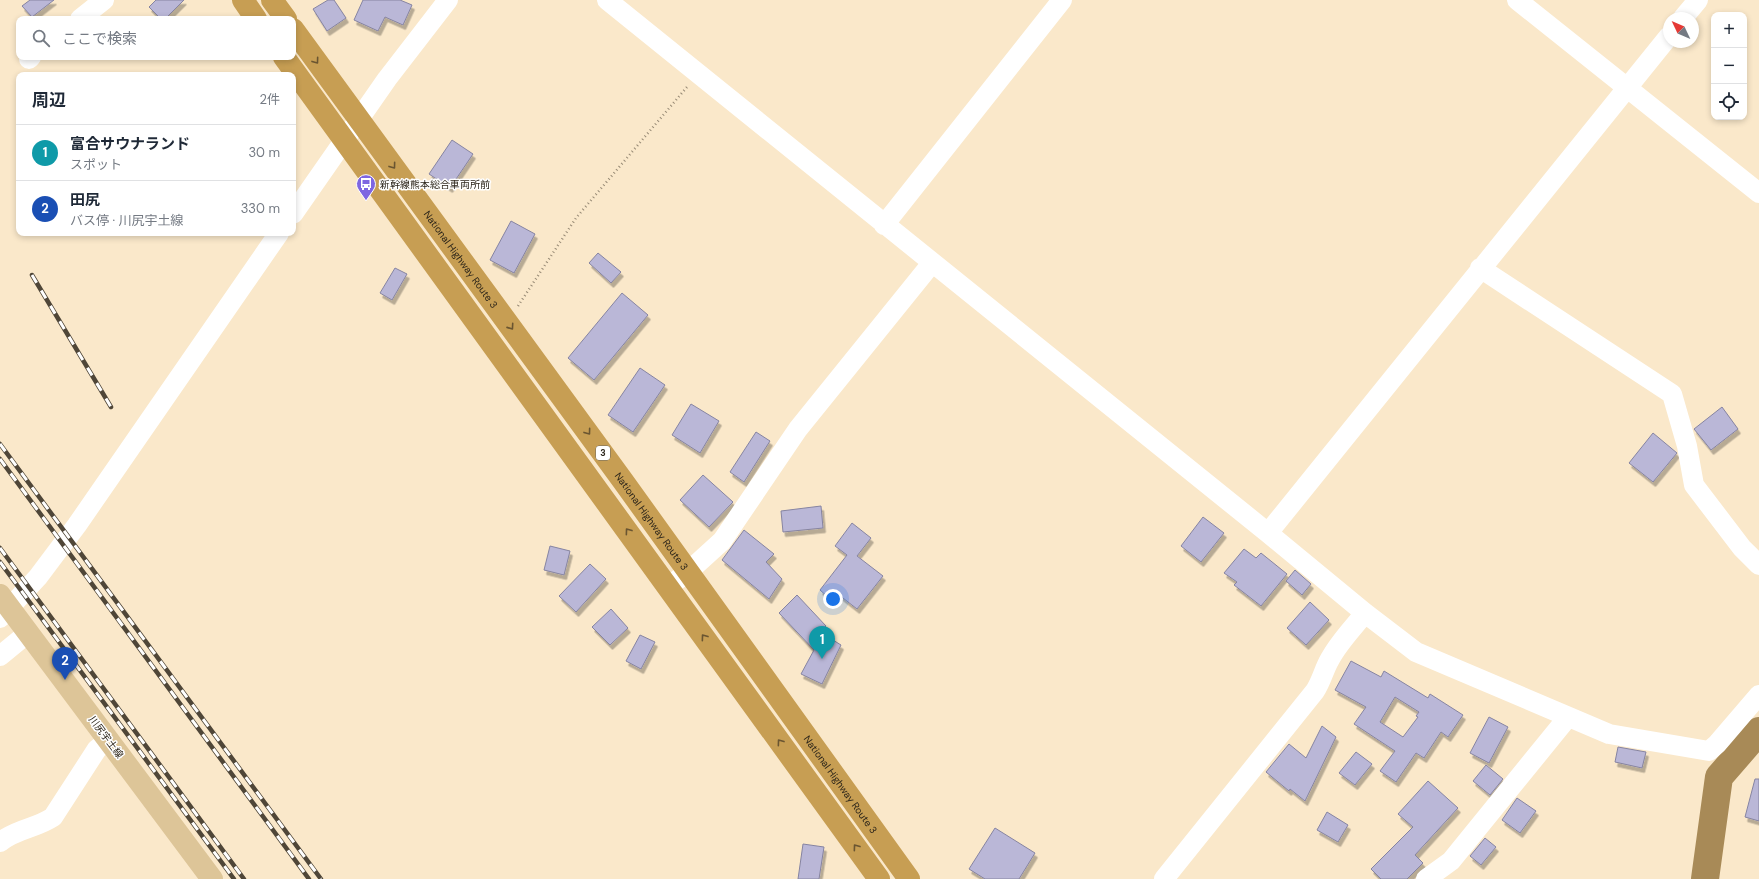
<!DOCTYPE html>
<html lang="ja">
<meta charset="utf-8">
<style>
body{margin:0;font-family:"DM Sans","Noto Sans JP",sans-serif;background:#f6f6f7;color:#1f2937}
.controls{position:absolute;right:12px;top:12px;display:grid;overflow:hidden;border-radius:8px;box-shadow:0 2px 6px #0003}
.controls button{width:36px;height:36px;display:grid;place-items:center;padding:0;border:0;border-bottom:1px solid #e0e1e3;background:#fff;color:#1f2937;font:20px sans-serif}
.compass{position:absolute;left:1663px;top:12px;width:36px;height:36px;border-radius:50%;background:#fff;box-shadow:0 2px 6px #0003;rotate:314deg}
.you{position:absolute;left:833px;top:599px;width:14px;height:14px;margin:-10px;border:3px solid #fff;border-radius:50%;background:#1a73e8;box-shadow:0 0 0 6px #1a73e833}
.badge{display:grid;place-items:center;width:26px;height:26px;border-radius:50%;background:#7e66e1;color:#fff;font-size:13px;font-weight:700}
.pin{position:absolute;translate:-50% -33px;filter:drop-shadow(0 1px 2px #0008)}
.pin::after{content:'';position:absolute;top:21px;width:14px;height:12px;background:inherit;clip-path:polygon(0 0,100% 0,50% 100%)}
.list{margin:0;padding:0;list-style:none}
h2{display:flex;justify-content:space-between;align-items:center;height:52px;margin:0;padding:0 16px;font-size:17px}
h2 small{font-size:13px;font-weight:400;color:#747a83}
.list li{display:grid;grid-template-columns:26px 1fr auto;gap:12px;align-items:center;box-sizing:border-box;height:56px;padding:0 16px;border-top:1px solid #e0e1e3}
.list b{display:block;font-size:15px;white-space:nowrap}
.list p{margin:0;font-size:13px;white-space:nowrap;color:#747a83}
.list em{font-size:13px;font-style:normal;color:#747a83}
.icon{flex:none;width:22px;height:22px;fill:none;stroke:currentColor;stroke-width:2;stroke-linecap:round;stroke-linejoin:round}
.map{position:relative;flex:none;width:1759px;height:879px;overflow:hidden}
.search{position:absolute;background:#fff;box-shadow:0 2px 6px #0003;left:16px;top:16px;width:280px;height:44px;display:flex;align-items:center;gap:10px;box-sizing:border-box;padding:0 14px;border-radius:8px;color:#747a83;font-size:15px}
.panel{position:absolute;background:#fff;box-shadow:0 2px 6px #0003;left:16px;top:72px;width:280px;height:164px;border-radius:8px}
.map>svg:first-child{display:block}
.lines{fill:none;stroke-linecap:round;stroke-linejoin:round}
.river{stroke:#a88a57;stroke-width:28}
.building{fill:#bab7d7;stroke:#8684a1;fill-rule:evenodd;filter:url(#shadow)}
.path{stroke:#968974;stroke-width:2.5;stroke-dasharray:1 3;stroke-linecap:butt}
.minor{stroke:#fff;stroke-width:20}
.major{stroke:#ddc598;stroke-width:22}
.highway{stroke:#c79e53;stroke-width:22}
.rail-casing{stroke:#4f4638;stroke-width:4.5}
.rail{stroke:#fff;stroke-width:3;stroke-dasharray:9;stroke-linecap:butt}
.oneway{stroke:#6a5531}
.labels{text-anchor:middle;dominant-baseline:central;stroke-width:3;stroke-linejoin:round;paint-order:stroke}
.shield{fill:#fff;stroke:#6b665f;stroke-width:1}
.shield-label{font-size:9px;font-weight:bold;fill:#2c251a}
.poi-label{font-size:10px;fill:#2c251a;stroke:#fff;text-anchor:start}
.street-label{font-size:10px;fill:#2c251a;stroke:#fff}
</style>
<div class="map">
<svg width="1759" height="879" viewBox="0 0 1759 879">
<defs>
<filter id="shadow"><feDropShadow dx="2.5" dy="4.5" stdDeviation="0" flood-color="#0004"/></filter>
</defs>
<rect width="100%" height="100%" fill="#fae8ca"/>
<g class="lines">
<path class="river" d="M1705 879 1719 777 1759 731"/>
</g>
<path class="building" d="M30 0H54L32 17 22 6Z
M156 0H184L165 19H161L149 7Z
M328 0H334L346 18 327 31 313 9Z
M363 0H400L412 5 403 25 385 17 378 31 354 20Z
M452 140 473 154 450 188 429 174Z
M511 221 535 234 514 273 490 260Z
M598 253 621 272 611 283 589 263Z
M395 268 407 274 392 300 380 293Z
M622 293 648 315 594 380 568 358Z
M640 368 665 385 633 432 608 415Z
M691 404 719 421 700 453 672 435Z
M1722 407 1738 429 1711 450 1694 429Z
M756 432 770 441 744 482 730 472Z
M1653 433 1677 453 1653 482 1629 463Z
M703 475 733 502 709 527 680 500Z
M821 506 823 528 783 532 781 511Z
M1203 517 1224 533 1201 562 1181 546Z
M852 523 871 538 857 556 883 576 857 609 834 591 829 598 820 590 847 555 835 546Z
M744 530 774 554 766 562 782 579 769 599 722 560Z
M550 546 570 551 564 575 544 570Z
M1244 549 1256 558 1261 553 1287 574 1261 606 1234 585 1237 582 1224 573Z
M590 564 606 579 576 612 559 596Z
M1295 570 1311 584 1302 595 1286 581Z
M797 595 826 626 820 632 841 645 822 684 801 674 814 650 779 613Z
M1310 602 1329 620 1306 645 1287 628Z
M611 609 628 628 610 645 592 627Z
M640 635 655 642 641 669 626 661Z
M1351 661 1381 677 1384 671 1428 698 1430 694 1463 715 1448 737 1441 732 1424 758 1416 753 1396 782 1380 771 1395 751 1354 724 1366 707 1335 690ZM1395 697 1419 712 1416 716 1418 717 1403 737 1380 722Z
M1489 717 1508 727 1489 763 1470 753Z
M1322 726 1336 737 1305 801 1290 789 1289 791 1266 772 1289 744 1306 758Z
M1618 747 1646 752 1642 768 1615 762Z
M1356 752 1372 764 1355 785 1339 773Z
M1486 765 1503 779 1490 795 1473 781Z
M1755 779H1759V821L1745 817Z
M1428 781 1458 808 1415 855 1423 863 1407 879H1381L1371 869 1413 827 1398 814Z
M1517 798 1536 811 1520 833 1502 820Z
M1327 812 1348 825 1338 842 1317 830Z
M995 828 1035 853 1019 879H985L969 869Z
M1485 838 1496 847 1481 865 1470 856Z
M803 844 824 847 819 879H798Z"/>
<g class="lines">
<path class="path" d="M518 306 576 218 687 87"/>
<path class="minor" d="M607 0 1268 533 1365 613 1416 652 1609 734 1709 751 1717 744 1759 695
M1517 0 1759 193
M1683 18 1698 0
M80 19 104 0
M29 59 31 57
M293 214 387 79 448 0
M884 225 1062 0
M1480 268 1672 394 1687 446 1694 485 1742 548 1759 565
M1268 533 1669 36
M668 587 689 571 722 541 798 429 932 263
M0 618 38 577 77 525 279 233
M0 656 28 633
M0 842C18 828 35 829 53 817L97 749 108 741
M1164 879 1315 691C1322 680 1324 669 1330 659 1339 642 1353 628 1365 613
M1426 879 1451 861 1568 717"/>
<path class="major" d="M0 595 212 879"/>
<g class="highway">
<path d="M243 0 256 19"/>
<path d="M272 0 286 19"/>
<path id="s1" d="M293 29 623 481 909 879"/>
<path d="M284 57 879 879"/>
</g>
<defs>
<path id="rail" d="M32 275 111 407
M0 444 321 879
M0 459 309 879
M0 548 244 879
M0 562 234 879"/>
</defs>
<use href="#rail" class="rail-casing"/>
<use href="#rail" class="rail"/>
</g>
<defs><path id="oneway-chevron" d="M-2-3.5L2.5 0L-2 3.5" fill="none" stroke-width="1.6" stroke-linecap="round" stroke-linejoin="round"/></defs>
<g class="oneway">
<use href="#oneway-chevron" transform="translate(316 61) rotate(54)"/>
<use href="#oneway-chevron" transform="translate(393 166) rotate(54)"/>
<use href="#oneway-chevron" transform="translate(511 327) rotate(55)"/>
<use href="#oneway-chevron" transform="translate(588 432) rotate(54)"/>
<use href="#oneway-chevron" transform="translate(628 531) rotate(-126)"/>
<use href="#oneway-chevron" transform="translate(704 637) rotate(-126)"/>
<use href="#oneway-chevron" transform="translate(780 742) rotate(-126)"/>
<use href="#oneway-chevron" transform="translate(856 847) rotate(-126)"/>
</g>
<defs>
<symbol id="bus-pin" viewBox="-11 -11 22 30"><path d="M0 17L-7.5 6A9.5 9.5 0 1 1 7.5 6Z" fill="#7e66e1" stroke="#fff"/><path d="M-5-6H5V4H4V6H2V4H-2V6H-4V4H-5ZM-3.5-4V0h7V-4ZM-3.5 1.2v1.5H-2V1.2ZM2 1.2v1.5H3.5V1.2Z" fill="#fff"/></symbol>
</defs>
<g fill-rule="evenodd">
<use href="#bus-pin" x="355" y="173" width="22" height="30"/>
</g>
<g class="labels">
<rect class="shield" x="596" y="446" width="14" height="14" rx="3"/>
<g class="shield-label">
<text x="603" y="453">3</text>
</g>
<g class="poi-label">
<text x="380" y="184">新幹線熊本総合車両所前</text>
</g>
<g class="street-label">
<text stroke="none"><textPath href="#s1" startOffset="285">National Highway Route 3</textPath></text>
<text stroke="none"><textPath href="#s1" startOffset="609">National Highway Route 3</textPath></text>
<text transform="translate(106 737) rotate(53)">川尻宇土線</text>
<text stroke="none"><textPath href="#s1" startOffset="933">National Highway Route 3</textPath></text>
</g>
</g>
</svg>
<div class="controls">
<button>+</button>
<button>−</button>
<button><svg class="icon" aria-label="locate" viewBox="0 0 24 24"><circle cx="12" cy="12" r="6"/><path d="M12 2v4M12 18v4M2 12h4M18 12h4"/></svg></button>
</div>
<svg class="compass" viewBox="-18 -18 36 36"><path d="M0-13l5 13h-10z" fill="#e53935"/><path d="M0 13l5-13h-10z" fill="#747a83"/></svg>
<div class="you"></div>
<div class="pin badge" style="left:822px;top:659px;background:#0f9aa8">1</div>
<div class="pin badge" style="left:65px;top:680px;background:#1a4fb4">2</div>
<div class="search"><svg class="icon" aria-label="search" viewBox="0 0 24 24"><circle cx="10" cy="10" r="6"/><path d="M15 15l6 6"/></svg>ここで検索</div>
<section class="panel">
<h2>周辺<small>2件</small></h2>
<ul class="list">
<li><span class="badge" style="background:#0f9aa8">1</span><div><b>富合サウナランド</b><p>スポット</p></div><em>30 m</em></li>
<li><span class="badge" style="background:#1a4fb4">2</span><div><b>田尻</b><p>バス停 · 川尻宇土線</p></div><em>330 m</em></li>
</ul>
</section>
</div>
